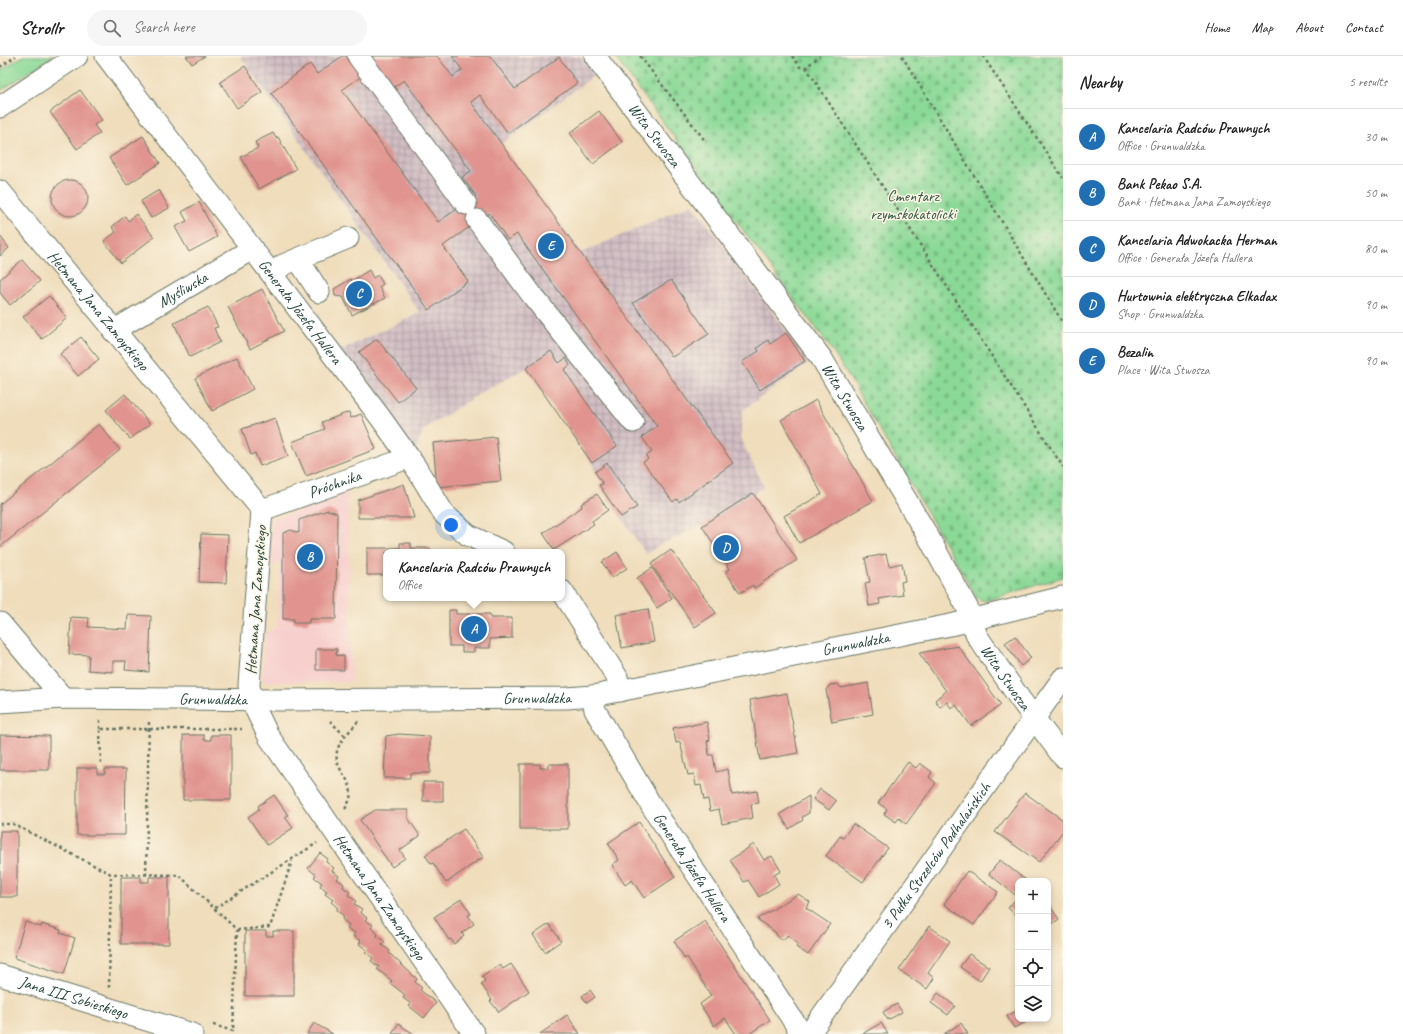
<!DOCTYPE html>
<meta charset="utf-8">
<style>
body{margin:0;font-family:Caveat,sans-serif;background:#f6f6f6;color:#222}
.controls{position:absolute;right:12px;bottom:12px;display:grid;overflow:hidden;border-radius:8px;box-shadow:0 2px 6px #0003}
.controls button{width:36px;height:36px;display:grid;place-items:center;padding:0;border:0;border-bottom:1px solid #e0e0e0;background:#fff;color:#222;font:20px sans-serif}
.you{position:absolute;left:451px;top:469px;width:14px;height:14px;margin:-10px;border:3px solid #fff;border-radius:50%;background:#1a73e8;box-shadow:0 0 0 6px #1a73e833}
.badge{display:grid;place-items:center;width:26px;height:26px;border-radius:50%;background:#1f6fb2;color:#fff;font-size:13px;font-weight:700}
.pin{position:absolute;translate:-50% -50%;border:2px solid #fff;box-shadow:0 1px 4px #0006}
.popup{position:absolute;left:383px;top:493px;width:182px;height:52px;box-sizing:border-box;display:grid;place-content:center;border-radius:8px;background:#fff;filter:drop-shadow(0 1px 3px #0005);font-size:13px;white-space:nowrap;color:#767676}
.popup b{font-size:15px;color:#222}
.popup::after{content:'';position:absolute;left:50%;top:100%;margin-left:-8px;border:8px solid transparent;border-top-color:#fff}
.list{margin:0;padding:0;list-style:none}
h2{display:flex;justify-content:space-between;align-items:center;height:52px;margin:0;padding:0 16px;font-size:17px}
h2 small{font-size:13px;font-weight:400;color:#767676}
.list li{display:grid;grid-template-columns:26px 1fr auto;gap:12px;align-items:center;box-sizing:border-box;height:56px;padding:0 16px;border-top:1px solid #e0e0e0}
.list b{display:block;font-size:15px;white-space:nowrap}
.list p{margin:0;font-size:13px;white-space:nowrap;color:#767676}
.list em{font-size:13px;font-style:normal;color:#767676}
.icon{flex:none;width:22px;height:22px;fill:none;stroke:currentColor;stroke-width:2;stroke-linecap:round;stroke-linejoin:round}
.map{position:relative;flex:none;width:1063px;height:978px;overflow:hidden}
header{display:flex;align-items:center;gap:24px;box-sizing:border-box;height:56px;padding:0 20px;background:#fff;border-bottom:1px solid #e0e0e0}
header strong{font-size:19px}
nav{display:flex;gap:22px;margin-inline-start:auto;font-size:14px}
.search{width:280px;height:36px;background:#f6f6f6;display:flex;align-items:center;gap:10px;box-sizing:border-box;padding:0 14px;border-radius:22px;color:#767676;font-size:15px}
main{display:flex}
aside{flex:1;background:#fff}
.map>svg:first-child{display:block}
.built{fill:#f7d0ce}
.industrial{fill:url(#industrial-grid)}
.green{fill:#8bd997;stroke:#558b66}
.cemetery{fill:url(#cemetery-stones);stroke:#558b66}
.building{fill:#e1948f;fill-rule:evenodd}
.lines{fill:none;stroke-linecap:round;stroke-linejoin:round}
.minor-casing{stroke:#687563;stroke-width:23}
.path{stroke:#687563;stroke-width:2.5;stroke-dasharray:3 3;stroke-linecap:butt}
.minor{stroke:#fff;stroke-width:21}
.labels{text-anchor:middle;dominant-baseline:central;stroke-width:3;stroke-linejoin:round;paint-order:stroke}
.street-label{font-size:16px;fill:#1f3d34;stroke:#fcf5e5}
.park-label{font-size:16px;fill:#355c48;stroke:#fcf5e5}
</style>
<header>
<strong>Strollr</strong>
<div class="search"><svg class="icon" aria-label="search" viewBox="0 0 24 24"><circle cx="10" cy="10" r="6"/><path d="M15 15l6 6"/></svg>Search here</div>
<nav><a>Home</a><a>Map</a><a>About</a><a>Contact</a></nav>
</header>
<main>
<div class="map">
<svg width="1063" height="978" viewBox="0 0 1063 978">
<defs>
<pattern id="industrial-grid" width="8" height="8" patternUnits="userSpaceOnUse"><rect width="8" height="8" fill="#d2bec4"/><path d="M0 4h8M4 0v8" fill="none" stroke="#aa9ca0"/></pattern>
<pattern id="cemetery-stones" width="16" height="16" patternUnits="userSpaceOnUse"><rect width="16" height="16" fill="#8bd997"/><path d="M2 7V4a2 2 0 0 1 4 0v3zM10 15v-3a2 2 0 0 1 4 0v3z" fill="#78bb83"/></pattern>
</defs>
<rect width="100%" height="100%" fill="#fcf5e5"/>
<filter id="ink" filterUnits="userSpaceOnUse"><feTurbulence type="fractalNoise" baseFrequency=".025" numOctaves="2"/><feDisplacementMap in="SourceGraphic" scale="8" xChannelSelector="R" yChannelSelector="G"/><feConvolveMatrix kernelMatrix="1 2 1 2 8 2 1 2 1" color-interpolation-filters="sRGB"/></filter>
<filter id="wash" filterUnits="userSpaceOnUse"><feTurbulence type="fractalNoise" baseFrequency=".012" numOctaves="4" result="noise"/><feDisplacementMap in="SourceGraphic" scale="16" xChannelSelector="R" yChannelSelector="G"/><feGaussianBlur stdDeviation="0.9" result="paint"/><feColorMatrix in="noise" values="0 0 0 0 0 0 0 0 0 0 0 0 0 0 0 0 0 1.4 0 .05"/><feComposite in="paint" operator="in"/></filter>
<g filter="url(#wash)">
<rect width="100%" height="100%" fill="#efddbb"/>
<path class="built" d="M348 432 351 626H264L262 623 264 577 277 572 280 507 267 513 272 463 319 448 317 443Z"/>
<path class="industrial" d="M240 0H580L595 19 501 88 581 197 692 148 810 306 743 354 740 382 764 431 702 470 661 488 646 498 599 429 602 427 595 416 592 407 526 312 485 334 423 374 414 398 336 296 420 257Z"/>
<path class="green" d="M23 0H53L0 35V15Z"/>
<path class="cemetery" d="M614 0H1063V521L985 545 977 542 846 316 829 290Z"/>
<g id="blocks">
<path class="building" d="M186 0H205L192 8Z
M342 0H437L453 21 462 14 452 0H490L515 33 559 1 577 27 508 77 480 39 471 46 733 407 679 446 677 443 673 446 643 406 648 403 646 400 652 396 642 381 657 370 517 178 508 184 489 157 443 190 468 225 429 254 271 37 310 8 317 18ZM376 10 392 32 404 24 471 115 462 121 476 140 438 166 342 34Z
M245 10 262 36 237 52 220 26Z
M80 34 102 64 94 69 100 77 77 93 50 56Z
M599 55 622 86 593 108 570 77Z
M273 77 276 82 278 81 296 113 259 133 241 101 258 92 255 86Z
M143 80 160 107 127 129 109 102Z
M52 142a18 18 0 1 1 36 0a18 18 0 1 1-36 0Z
M159 134 169 152 151 162 141 145Z
M199 146 217 181 189 196 175 171 187 165 182 156Z
M136 158 154 181 121 207 104 185 116 176 112 171 125 160 128 165Z
M0 180 9 192 0 200Z
M22 204 40 225 10 249 0 237V223Z
M369 214 373 222 378 219 383 228 379 231 385 242 352 259 343 241 335 240 334 233 351 223 352 225Z
M671 224 709 278 672 301 633 247Z
M262 233 284 275 250 293 228 251Z
M49 240 67 262 42 283 23 261Z
M208 251 218 271 214 272 220 286 190 301 174 267Z
M786 277 805 305 760 334 742 306 759 295 757 292 768 284 770 288Z
M81 281 99 303 78 320 60 298Z
M377 283 416 332 398 346 359 296Z
M551 295 559 307 566 302 570 309 564 314 617 390 592 407 526 312Z
M237 301 253 333 212 355 195 322Z
M125 338 150 368 130 383 106 354Z
M816 344 873 445 799 487 784 460 822 438 781 364Z
M349 356 351 362 361 358 376 393 306 420 292 386 325 373 322 366Z
M275 362 288 400 260 410 255 397 251 399 242 373Z
M99 368 120 394 0 491V448Z
M496 381 501 425 437 431 433 387Z
M607 407 637 451 621 461 599 429 603 428 595 416Z
M404 428 414 462H358V444Z
M753 437 797 504 754 532 753 529 740 537 726 516 730 513 702 470Z
M597 438 608 454 592 465 594 468 554 494 543 477 582 451 581 448Z
M328 454 337 457 336 563H309V567H293L294 563H283V477L291 474 299 477V464Z
M201 478 228 479 226 527 199 526Z
M400 487H411V492H430V496H386V519H367V492H400Z
M671 494 716 557 695 571 651 508Z
M617 496 627 512 612 522 602 506Z
M886 498 889 510 902 507 905 525 901 526 903 539 879 543 880 548 869 550 865 527 870 526 865 502Z
M652 512 672 542 657 552 637 522Z
M648 553 654 586 622 592 616 559Z
M449 554H456V558H490V562H512V582L490 583V592H474V596H462V590H449Z
M128 559 151 560 149 616 125 614 126 605H113V616L88 614 89 599 69 598 71 561 89 562 88 571 127 573Z
M1015 580 1031 602 1021 610 1005 587Z
M958 590 1001 649 971 670 956 649 951 652 947 646 940 651 935 644 946 635 919 597Z
M316 593H337L336 599 344 600V614H316Z
M868 627 873 658 832 666 826 634 830 629 838 628 841 632Z
M787 637 798 697 760 704 750 644Z
M707 666 710 684 707 685 709 699H713L716 716 728 713 732 739 757 735 759 747 751 748 753 762 722 768 719 753 710 755 708 743 704 744 701 729 696 730 694 718 688 719 680 686 676 687 673 672 689 669 692 670V669Z
M399 678 430 680V717H410V722H384L386 680Z
M0 679 49 680V714H0Z
M183 679H204V684H211V679H231V744H183Z
M908 706 916 712 920 707 932 716 929 721 936 727 906 768 899 762 896 766 884 758 887 753 878 747Z
M520 708H540V712H548V708H568V773H520Z
M77 712H97V718H105V713H126L125 779H77Z
M423 726H443V745H423Z
M820 733 836 745 829 754 813 743Z
M1025 737 1063 764V775L1039 806 995 776Z
M274 739 288 759 285 761 293 772 267 789 248 761 259 753 258 750Z
M809 740V757L802 761 803 764 789 773 780 758Z
M375 754H408V762L420 780 400 794 405 802 392 811 360 764Z
M639 766 675 821 644 842 632 824 625 829 612 809 619 804 608 787Z
M853 768 888 792 863 826 826 800 840 780 843 782Z
M464 773 483 801 446 827 433 807 431 808 425 799Z
M0 775H17V841H0Z
M754 788 764 804 772 800 781 815 774 819 779 828 759 841 748 824 744 826 730 804Z
M320 797 328 803 326 806 334 812 332 815 339 820 337 823 344 828 343 831 350 836 348 839 356 845 354 848 362 853 360 856 367 862 365 864 373 869 371 872 378 878 377 880 385 886 382 889 390 895 389 897 417 923 415 926 422 932 420 934 436 947 424 962 409 950 411 948 403 942 405 939 390 927 392 925 377 913 379 911 371 905 373 902 365 896 367 894 359 888 361 885 353 880 355 877 347 872 349 869 342 863 344 860 336 854 338 852 331 846 333 844 325 838 327 835 320 830 322 827 314 821 316 819 308 812Z
M1000 804 1027 825H1018V841L989 818Z
M967 815 998 836 974 869 944 848Z
M121 821H141V826H149V821H169V888H121Z
M798 838 810 846 806 852 830 868 808 899 796 891 798 888 787 879 785 883H779L775 876 757 863Z
M461 843 471 858 468 859 474 868 462 877 464 880 454 888 451 883 449 884 434 861Z
M1015 844 1018 846V861L1008 852Z
M1048 847 1059 863 1048 871Z
M705 865 770 964 749 978H736L725 962 714 970 700 948 711 940 687 901 685 903 674 885Z
M25 866 41 871 42 868 61 874 60 877 75 882 64 918 14 902Z
M549 868 561 885 545 896 533 879Z
M929 870 950 885 928 917 934 922 927 933 899 914Z
M245 875H266V880H273V875H294V940H245Z
M969 898 989 911 980 925 960 911Z
M500 908 503 913 511 908 529 935 499 956 490 945 492 944 481 928 485 925 482 920Z
M590 934 595 941 587 947 582 940Z
M938 937 955 950 948 959 931 947Z
M897 948 902 956 888 964 883 956Z
M1018 954V963H1024L1026 966 1014 972 1007 960Z
M567 959 580 978H540Z
M314 967 333 978H307Z
M881 967 888 978H862Z
M961 967 968 978H944Z
M398 968 414 978H392Z"/>
</g>
</g>
<g filter="url(#ink)">
<use href="#blocks" fill-opacity="0" stroke="#687563" stroke-width="1"/>
<g class="lines">
<defs>
<g id="minor">
<path id="s1" d="M106 0 380 361 415 410 444 458 468 479 504 496"/>
<path d="M358 0 466 148"/>
<path id="s2" d="M595 0 822 303 929 482 968 553 977 580 1020 643 1063 701"/>
<path d="M0 51 77 0"/>
<path id="s3" d="M0 135 262 454 249 629 251 644 269 681 474 978"/>
<path d="M477 164 532 239 633 366"/>
<path d="M298 203 319 236"/>
<path d="M272 218 283 209 348 182"/>
<path id="s4" d="M113 275 252 193"/>
<path id="s5" d="M262 454 408 402"/>
<path d="M562 535 617 621 620 635"/>
<path d="M0 567 63 642"/>
<path id="s6" d="M593 640 595 654 651 749 802 978"/>
<path id="s7" d="M0 646 63 642 275 644 567 642 593 640 955 568 1063 541"/>
<path id="s8" d="M0 919 192 978"/>
<path id="s9" d="M809 978 1063 622"/>
</g>
</defs>
<use href="#minor" class="minor-casing"/>
<path class="path" d="M640 0 706 86
M792 0 800 11H806L820 0
M902 0 1063 267
M983 0 1063 122
M0 11 16 0
M806 11 1063 411
M100 664V673
M330 665 346 681
M101 707 100 673H242
M345 753C364 724 329 717 338 692 342 682 352 673 359 664
M0 768H13L111 818 179 819 237 874 233 975 210 968
M146 819 149 663
M215 852 317 787
M237 874 270 871 292 805
M109 932 111 818"/>
<use href="#minor" class="minor"/>
</g>
</g>
<g class="labels">
<g class="street-label">
<text stroke="none"><textPath href="#s2" startOffset="99">Wita Stwosza</textPath></text>
<text stroke="none"><textPath href="#s4" startOffset="81">Myśliwska</textPath></text>
<text stroke="none"><textPath href="#s3" startOffset="155">Hetmana Jana Zamoyskiego</textPath></text>
<text stroke="none"><textPath href="#s1" startOffset="321">Generała Józefa Hallera</textPath></text>
<text stroke="none"><textPath href="#s2" startOffset="423">Wita Stwosza</textPath></text>
<text stroke="none"><textPath href="#s5" startOffset="77">Próchnika</textPath></text>
<text transform="translate(256 544) rotate(-86)">Hetmana Jana Zamoyskiego</text>
<text stroke="none"><textPath href="#s7" startOffset="861">Grunwaldzka</textPath></text>
<text stroke="none"><textPath href="#s2" startOffset="747">Wita Stwosza</textPath></text>
<text stroke="none"><textPath href="#s7" startOffset="537">Grunwaldzka</textPath></text>
<text stroke="none"><textPath href="#s7" startOffset="213">Grunwaldzka</textPath></text>
<text stroke="none"><textPath href="#s9" startOffset="219">3 Pułku Strzelców Podhalańskich</textPath></text>
<text stroke="none"><textPath href="#s6" startOffset="199">Generała Józefa Hallera</textPath></text>
<text stroke="none"><textPath href="#s3" startOffset="839">Hetmana Jana Zamoyskiego</textPath></text>
<text stroke="none"><textPath href="#s8" startOffset="77">Jana III Sobieskiego</textPath></text>
</g>
<g class="park-label">
<text x="913" y="140">Cmentarz<tspan x="913" dy="18">rzymskokatolicki</tspan></text>
</g>
</g>
</svg>
<div class="controls">
<button>+</button>
<button>−</button>
<button><svg class="icon" aria-label="locate" viewBox="0 0 24 24"><circle cx="12" cy="12" r="6"/><path d="M12 2v4M12 18v4M2 12h4M18 12h4"/></svg></button>
<button><svg class="icon" aria-label="layers" viewBox="0 0 24 24"><path d="M12 4l9 5-9 5-9-5zM3 14l9 5 9-5"/></svg></button>
</div>
<div class="you"></div>
<div class="pin badge" style="left:474px;top:573px">A</div>
<div class="popup"><b>Kancelaria Radców Prawnych</b>Office</div>
<div class="pin badge" style="left:310px;top:501px">B</div>
<div class="pin badge" style="left:359px;top:238px">C</div>
<div class="pin badge" style="left:726px;top:492px">D</div>
<div class="pin badge" style="left:551px;top:190px">E</div>
</div>
<aside>
<h2>Nearby<small>5 results</small></h2>
<ul class="list">
<li><span class="badge">A</span><div><b>Kancelaria Radców Prawnych</b><p>Office · Grunwaldzka</p></div><em>30 m</em></li>
<li><span class="badge">B</span><div><b>Bank Pekao S.A.</b><p>Bank · Hetmana Jana Zamoyskiego</p></div><em>50 m</em></li>
<li><span class="badge">C</span><div><b>Kancelaria Adwokacka Herman</b><p>Office · Generała Józefa Hallera</p></div><em>80 m</em></li>
<li><span class="badge">D</span><div><b>Hurtownia elektryczna Elkadax</b><p>Shop · Grunwaldzka</p></div><em>90 m</em></li>
<li><span class="badge">E</span><div><b>Bezalin</b><p>Place · Wita Stwosza</p></div><em>90 m</em></li>
</ul>
</aside>
</main>
